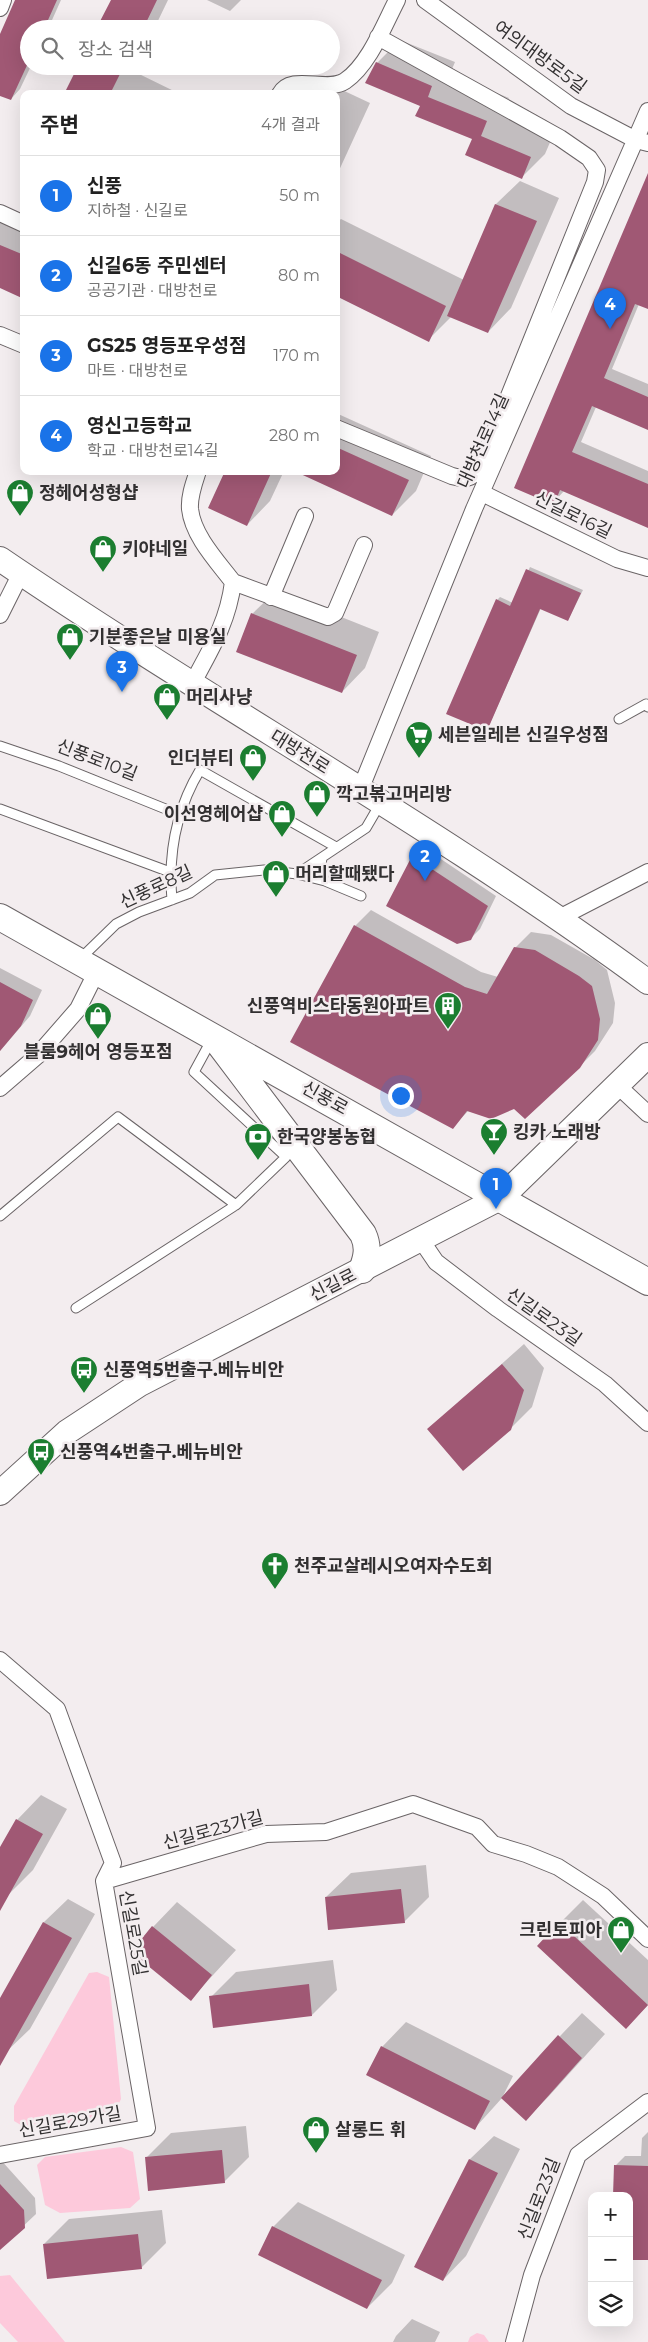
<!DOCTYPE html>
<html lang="ko">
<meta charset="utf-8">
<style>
body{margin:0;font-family:Montserrat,"Noto Sans KR",sans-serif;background:#f6f6f6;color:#222}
.controls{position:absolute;right:15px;bottom:15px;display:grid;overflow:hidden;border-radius:10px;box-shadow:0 5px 20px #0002}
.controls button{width:45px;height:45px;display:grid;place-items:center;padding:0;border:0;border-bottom:1px solid #e0e0e0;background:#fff;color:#222;font:25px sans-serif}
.you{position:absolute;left:400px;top:1095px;width:18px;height:18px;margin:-12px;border:4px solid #fff;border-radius:50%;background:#1a73e8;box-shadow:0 0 0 8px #1a73e833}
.badge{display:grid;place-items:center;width:32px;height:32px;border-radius:50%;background:#1a73e8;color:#fff;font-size:16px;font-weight:700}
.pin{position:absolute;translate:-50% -41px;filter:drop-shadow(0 1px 2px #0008)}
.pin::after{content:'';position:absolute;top:26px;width:18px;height:15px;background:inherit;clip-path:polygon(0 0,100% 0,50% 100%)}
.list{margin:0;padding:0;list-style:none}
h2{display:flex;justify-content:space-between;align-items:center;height:65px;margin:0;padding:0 20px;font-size:21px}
h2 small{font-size:16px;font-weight:400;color:#767676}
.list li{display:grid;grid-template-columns:32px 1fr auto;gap:15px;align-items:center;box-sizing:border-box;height:80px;padding:0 20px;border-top:1px solid #e0e0e0}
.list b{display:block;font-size:19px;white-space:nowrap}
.list p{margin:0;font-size:16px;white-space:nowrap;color:#767676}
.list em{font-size:16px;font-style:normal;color:#767676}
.icon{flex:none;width:28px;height:28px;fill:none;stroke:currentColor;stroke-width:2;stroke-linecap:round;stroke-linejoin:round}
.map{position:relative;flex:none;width:648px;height:2342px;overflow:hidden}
.search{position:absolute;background:#fff;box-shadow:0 5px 20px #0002;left:20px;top:20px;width:320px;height:55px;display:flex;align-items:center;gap:12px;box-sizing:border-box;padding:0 18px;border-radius:28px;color:#767676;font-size:19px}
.panel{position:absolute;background:#fff;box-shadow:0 5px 20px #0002;left:20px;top:90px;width:320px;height:385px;border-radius:10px}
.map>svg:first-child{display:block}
.green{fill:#fdc9db}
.shadow{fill:#0003}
.building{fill:#a05874}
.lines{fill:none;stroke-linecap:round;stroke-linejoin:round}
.service-casing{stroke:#6a6466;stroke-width:11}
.minor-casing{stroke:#6a6466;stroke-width:18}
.secondary-casing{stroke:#6a6466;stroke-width:26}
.primary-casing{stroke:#6a6466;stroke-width:28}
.service{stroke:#fff;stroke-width:9}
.minor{stroke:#fff;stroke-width:16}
.secondary{stroke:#fff;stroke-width:24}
.primary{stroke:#fff;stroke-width:26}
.labels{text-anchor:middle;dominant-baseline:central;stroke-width:5;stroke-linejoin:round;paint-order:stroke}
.street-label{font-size:18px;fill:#323031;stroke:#f3edef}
.poi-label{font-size:18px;font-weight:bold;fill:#323031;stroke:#f3edef;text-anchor:start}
</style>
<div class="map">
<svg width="648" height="2342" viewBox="0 0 648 2342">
<rect width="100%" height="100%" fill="#f3edef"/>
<path class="green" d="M97 1972 109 1977 121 2099 114 2114 31 2131 14 2121V2106L89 1973Z
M121 2147 133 2152 140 2199 130 2208 60 2213 45 2205 37 2165 45 2157Z
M10 2275 65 2342H18L0 2323V2276Z
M477 2333 484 2335 489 2342H468L470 2337Z"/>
<path class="shadow" d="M17 0H61L48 29H29V66H31L20 89 11 99 0 94V37Z
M112 0H168L154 29H98Z
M207 0H241L230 11Z
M400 40 455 62 450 74 509 98 503 112 554 133 545 154 522 177 473 139 421 105 377 63Z
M79 66H135L133 71 180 94H65Z
M338 88 370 103 336 177V94H333Z
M648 178V308L639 304 612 369 648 384V429L596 407 581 442 648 471V527L564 491 553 503Z
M520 181 559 198 511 308 488 332 452 316 428 340 336 295V223L341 219 464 280 496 204Z
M0 211 24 222V297L0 287Z
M336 413 431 456 416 491 392 515 336 471Z
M226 471H284L270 501 247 525Z
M530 567 583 590 568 620 541 608 487 730 497 600 500 597 513 603Z
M276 591 379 632 365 668 342 692 252 614Z
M423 847 496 896 480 929 470 939 388 905 413 856Z
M371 910 481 972 498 977 515 948 531 932 551 935 595 960 607 970 615 1003 613 1023 595 1051 579 1067 514 1107 469 1110 453 1127 355 926Z
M0 968 42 990 30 1016 0 1051Z
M524 1344 544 1368 532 1407 510 1429H429Z
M41 1795 67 1809 33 1870 8 1895 0 1890V1849L17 1820Z
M426 1865 429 1897 404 1922 326 1897 351 1873Z
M68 1899 95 1914 30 2029 6 2052 0 2049V2001L44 1922Z
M583 1900 648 1960V2005L626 2027 560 1923Z
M177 1902 236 1950 191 1999 153 1927Z
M333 1960 337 1990 312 2015 214 2026 211 1997 236 1972Z
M582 2013 605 2034 549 2096 526 2119 502 2098 475 2128 382 2047 406 2022 513 2076 503 2096Z
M246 2126 249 2157 224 2182 146 2158 171 2133Z
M648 2132V2259L629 2196 616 2165 625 2156H641L642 2138Z
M494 2136 520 2149 466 2256 443 2280 416 2266 470 2159Z
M0 2159 35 2198 36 2214 0 2248Z
M298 2202 405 2255 392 2283 367 2308 260 2254 273 2227Z
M162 2210 166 2243 141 2268 44 2244 69 2219Z
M592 2232V2257H588L589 2235Z
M412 2319 440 2332 435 2342H393L396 2336Z"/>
<path class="building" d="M15 0H57L44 29H29V61L11 100 0 96V34Z
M111 0H157L143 29H96Z
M376 62 432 86 428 97 487 121 481 136 531 157 522 179 465 155 472 139 415 116 420 106 365 83Z
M78 66H124L110 94H64Z
M648 173V309L635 304 604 378 648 397V430L592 406 572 452 648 484V528L560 490 554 505 514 488Z
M495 204 537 221 488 333 447 316Z
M0 245 24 255V299L0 288Z
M336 251 446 306 429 342 336 296Z
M336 447 409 480 392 516 294 471H336Z
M225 471H272L247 526 208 508Z
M526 569 581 593 568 621 540 609 487 731 446 714 496 599 510 606Z
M251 613 357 655 342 693 236 652Z
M412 856 488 906 471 940 457 944 386 906Z
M354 925 465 987 487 994 514 947 535 950 579 976 592 986 600 1019 598 1040 580 1068 525 1119 514 1109 491 1119 467 1111 453 1129 290 1042Z
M0 982 33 1000 21 1026 0 1051Z
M502 1364 524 1390 511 1430 463 1471 427 1429Z
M16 1819 43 1834 0 1911V1847Z
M401 1889 405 1923 328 1930 325 1897Z
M43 1922 72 1938 0 2066V1998Z
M559 1922 648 2005 626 2029 537 1946Z
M152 1926 212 1975 191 2001 131 1952Z
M309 1984 312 2016 213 2028 209 1996Z
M558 2035 582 2058 526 2121 501 2098Z
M381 2046 490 2101 475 2130 366 2075Z
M222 2150 225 2183 148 2191 145 2157Z
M469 2159 498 2173 443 2281 414 2267Z
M614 2165 648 2166V2260H629V2196H613Z
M0 2184 24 2210 25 2228 0 2250Z
M272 2226 382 2280 367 2309 258 2255Z
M138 2234 142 2269 47 2279 43 2244Z"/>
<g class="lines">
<defs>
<path id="service" d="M619 719 646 704 648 707
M0 746 59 766 178 814
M0 809 170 872
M322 858 320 872 325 881
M297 874 325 881 361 896
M172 900C168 855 176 810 200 770L336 847
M80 959 116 924 139 912 190 893 215 875 264 870 297 874 366 828 380 804
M212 1039 194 1072 286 1157 236 1205
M0 1216 118 1117 236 1205 76 1308"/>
<path id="minor" d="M425 0 571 106 636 140 648 143
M0 8 3 0
M280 94C291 73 327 93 345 81 369 65 384 25 397 0
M0 213 24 224
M0 335 24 345
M336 428 452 476C466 480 471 479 480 468L595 182 597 170 589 158 560 138 378 37
M482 493 617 559 648 568
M233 582 328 617 335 613 364 545
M271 597 305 516
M0 615 21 573
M192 684C211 649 228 622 233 582 217 561 193 536 190 509 189 496 194 483 198 471
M360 790 474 509 648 111
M559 918 648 872
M617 1085 648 1114
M0 1088 37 1056 78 1009 97 971
M421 1240 436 1262 498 1309 605 1384 648 1423
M0 1660 57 1709 113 1863 104 1881 147 2128 0 2155
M104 1881 266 1834 326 1832 413 1804 477 1827 493 1844 526 1854 558 1867 603 1896 648 1939
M514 2342 532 2275 578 2155 648 2102"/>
<path id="secondary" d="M0 559C213 704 440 829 648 982
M0 1493 67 1432 140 1384 502 1197 648 1055"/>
<path id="primary" d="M0 917 648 1282
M220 1045 363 1234C369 1247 367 1257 362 1270"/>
</defs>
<use href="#service" class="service-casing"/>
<use href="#minor" class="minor-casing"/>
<use href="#secondary" class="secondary-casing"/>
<use href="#primary" class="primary-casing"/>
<use href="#service" class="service"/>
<use href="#minor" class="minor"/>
<use href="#secondary" class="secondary"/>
<use href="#primary" class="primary"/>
</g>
<defs>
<symbol id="shop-pin" viewBox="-11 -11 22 30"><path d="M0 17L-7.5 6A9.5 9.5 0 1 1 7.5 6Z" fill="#1b7e30" stroke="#f3edef"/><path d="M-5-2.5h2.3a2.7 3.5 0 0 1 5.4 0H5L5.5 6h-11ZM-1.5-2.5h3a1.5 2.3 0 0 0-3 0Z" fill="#fff"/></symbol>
<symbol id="supermarket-pin" viewBox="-11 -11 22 30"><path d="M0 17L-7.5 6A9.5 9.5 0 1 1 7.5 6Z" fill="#1b7e30" stroke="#f3edef"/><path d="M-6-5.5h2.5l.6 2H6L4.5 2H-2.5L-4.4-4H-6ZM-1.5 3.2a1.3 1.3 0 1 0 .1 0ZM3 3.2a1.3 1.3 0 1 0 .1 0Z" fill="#fff"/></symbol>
<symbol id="building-pin" viewBox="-11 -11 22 30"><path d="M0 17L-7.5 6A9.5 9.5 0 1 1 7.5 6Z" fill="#1b7e30" stroke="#f3edef"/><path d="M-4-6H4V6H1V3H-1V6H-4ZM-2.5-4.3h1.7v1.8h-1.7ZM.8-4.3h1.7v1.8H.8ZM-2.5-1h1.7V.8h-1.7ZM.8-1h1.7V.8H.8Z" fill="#fff"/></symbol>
<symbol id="bar-pin" viewBox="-11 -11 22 30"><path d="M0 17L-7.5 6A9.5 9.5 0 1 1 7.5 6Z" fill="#1b7e30" stroke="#f3edef"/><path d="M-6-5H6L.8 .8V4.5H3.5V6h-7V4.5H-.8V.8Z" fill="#fff"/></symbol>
<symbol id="bank-pin" viewBox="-11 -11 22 30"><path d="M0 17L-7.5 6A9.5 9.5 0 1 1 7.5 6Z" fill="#1b7e30" stroke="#f3edef"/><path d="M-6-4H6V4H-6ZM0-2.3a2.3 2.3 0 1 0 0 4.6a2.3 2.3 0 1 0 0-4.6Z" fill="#fff"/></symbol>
<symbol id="bus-pin" viewBox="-11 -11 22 30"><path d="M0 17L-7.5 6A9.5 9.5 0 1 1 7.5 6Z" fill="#1b7e30" stroke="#f3edef"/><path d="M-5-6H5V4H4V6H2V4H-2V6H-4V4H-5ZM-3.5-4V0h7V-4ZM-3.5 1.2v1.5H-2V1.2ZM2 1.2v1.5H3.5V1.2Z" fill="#fff"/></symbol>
<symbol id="church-pin" viewBox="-11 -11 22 30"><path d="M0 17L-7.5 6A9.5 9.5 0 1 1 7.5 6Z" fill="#1b7e30" stroke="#f3edef"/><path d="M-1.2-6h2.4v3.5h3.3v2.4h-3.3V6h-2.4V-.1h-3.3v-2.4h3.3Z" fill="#fff"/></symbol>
</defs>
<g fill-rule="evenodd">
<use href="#shop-pin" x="4" y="477" width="32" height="43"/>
<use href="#shop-pin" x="87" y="533" width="32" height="43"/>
<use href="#shop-pin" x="54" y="621" width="32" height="43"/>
<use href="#shop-pin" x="151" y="681" width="32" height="43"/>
<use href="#supermarket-pin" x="403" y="719" width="32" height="43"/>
<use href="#shop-pin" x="237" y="742" width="32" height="43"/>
<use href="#shop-pin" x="301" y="778" width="32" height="43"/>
<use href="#shop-pin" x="266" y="798" width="32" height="43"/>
<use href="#shop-pin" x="260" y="858" width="32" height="43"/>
<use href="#building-pin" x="432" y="990" width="32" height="43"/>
<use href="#shop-pin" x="82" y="1000" width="32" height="43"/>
<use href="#bar-pin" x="478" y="1116" width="32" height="43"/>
<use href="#bank-pin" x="242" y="1121" width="32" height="43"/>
<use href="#bus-pin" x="68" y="1354" width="32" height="43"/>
<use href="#bus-pin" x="25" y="1436" width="32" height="43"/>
<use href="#church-pin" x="259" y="1550" width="32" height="43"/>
<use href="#shop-pin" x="605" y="1914" width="32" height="43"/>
<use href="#shop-pin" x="300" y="2114" width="32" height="43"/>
</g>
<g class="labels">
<g class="street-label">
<text transform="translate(540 57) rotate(36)">여의대방로5길</text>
<text transform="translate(483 441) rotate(-66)">대방천로14길</text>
<text transform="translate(573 515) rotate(26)">신길로16길</text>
<text transform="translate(300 752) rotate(32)">대방천로</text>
<text transform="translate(97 760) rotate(21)">신풍로10길</text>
<text transform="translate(156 887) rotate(-25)">신풍로8길</text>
<text transform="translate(325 1098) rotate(29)">신풍로</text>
<text transform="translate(333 1285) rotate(-27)">신길로</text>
<text transform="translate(544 1317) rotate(35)">신길로23길</text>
<text transform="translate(213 1830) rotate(-15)">신길로23가길</text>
<text transform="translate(133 1933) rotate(80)">신길로25길</text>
<text transform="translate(70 2122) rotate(-10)">신길로29가길</text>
<text transform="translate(539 2199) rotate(-69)">신길로23길</text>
</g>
<g class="poi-label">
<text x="39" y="493">정헤어성형샵</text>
<text x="122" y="549">키야네일</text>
<text x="89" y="637">기분좋은날 미용실</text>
<text x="186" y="697">머리사냥</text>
<text x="438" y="735">세븐일레븐 신길우성점</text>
<text x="234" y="758" text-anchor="end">인더뷰티</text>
<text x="336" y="794">깍고볶고머리방</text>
<text x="263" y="814" text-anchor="end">이선영헤어샵</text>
<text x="295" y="874">머리할때됐다</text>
<text x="429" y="1006" text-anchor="end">신풍역비스타동원아파트</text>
<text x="98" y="1052" text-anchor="middle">블룸9헤어 영등포점</text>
<text x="513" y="1132">킹카 노래방</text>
<text x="277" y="1137">한국양봉농협</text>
<text x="103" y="1370">신풍역5번출구.베뉴비안</text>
<text x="60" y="1452">신풍역4번출구.베뉴비안</text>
<text x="294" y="1566">천주교살레시오여자수도회</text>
<text x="602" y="1930" text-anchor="end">크린토피아</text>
<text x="335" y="2130">살롱드 휘</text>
</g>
</g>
</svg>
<div class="controls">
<button>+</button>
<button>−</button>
<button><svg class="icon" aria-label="layers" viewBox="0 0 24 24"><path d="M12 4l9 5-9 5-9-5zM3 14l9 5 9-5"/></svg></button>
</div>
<div class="you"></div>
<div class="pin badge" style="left:496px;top:1209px">1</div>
<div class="pin badge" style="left:425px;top:881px">2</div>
<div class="pin badge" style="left:122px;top:692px">3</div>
<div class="pin badge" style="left:610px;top:329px">4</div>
<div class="search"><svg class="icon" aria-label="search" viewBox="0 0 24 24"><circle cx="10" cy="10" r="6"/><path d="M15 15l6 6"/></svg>장소 검색</div>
<section class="panel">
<h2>주변<small>4개 결과</small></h2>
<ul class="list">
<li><span class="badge">1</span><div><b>신풍</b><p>지하철 · 신길로</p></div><em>50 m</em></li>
<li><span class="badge">2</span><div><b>신길6동 주민센터</b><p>공공기관 · 대방천로</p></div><em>80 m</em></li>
<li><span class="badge">3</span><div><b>GS25 영등포우성점</b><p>마트 · 대방천로</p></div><em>170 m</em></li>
<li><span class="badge">4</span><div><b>영신고등학교</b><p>학교 · 대방천로14길</p></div><em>280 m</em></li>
</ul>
</section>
</div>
